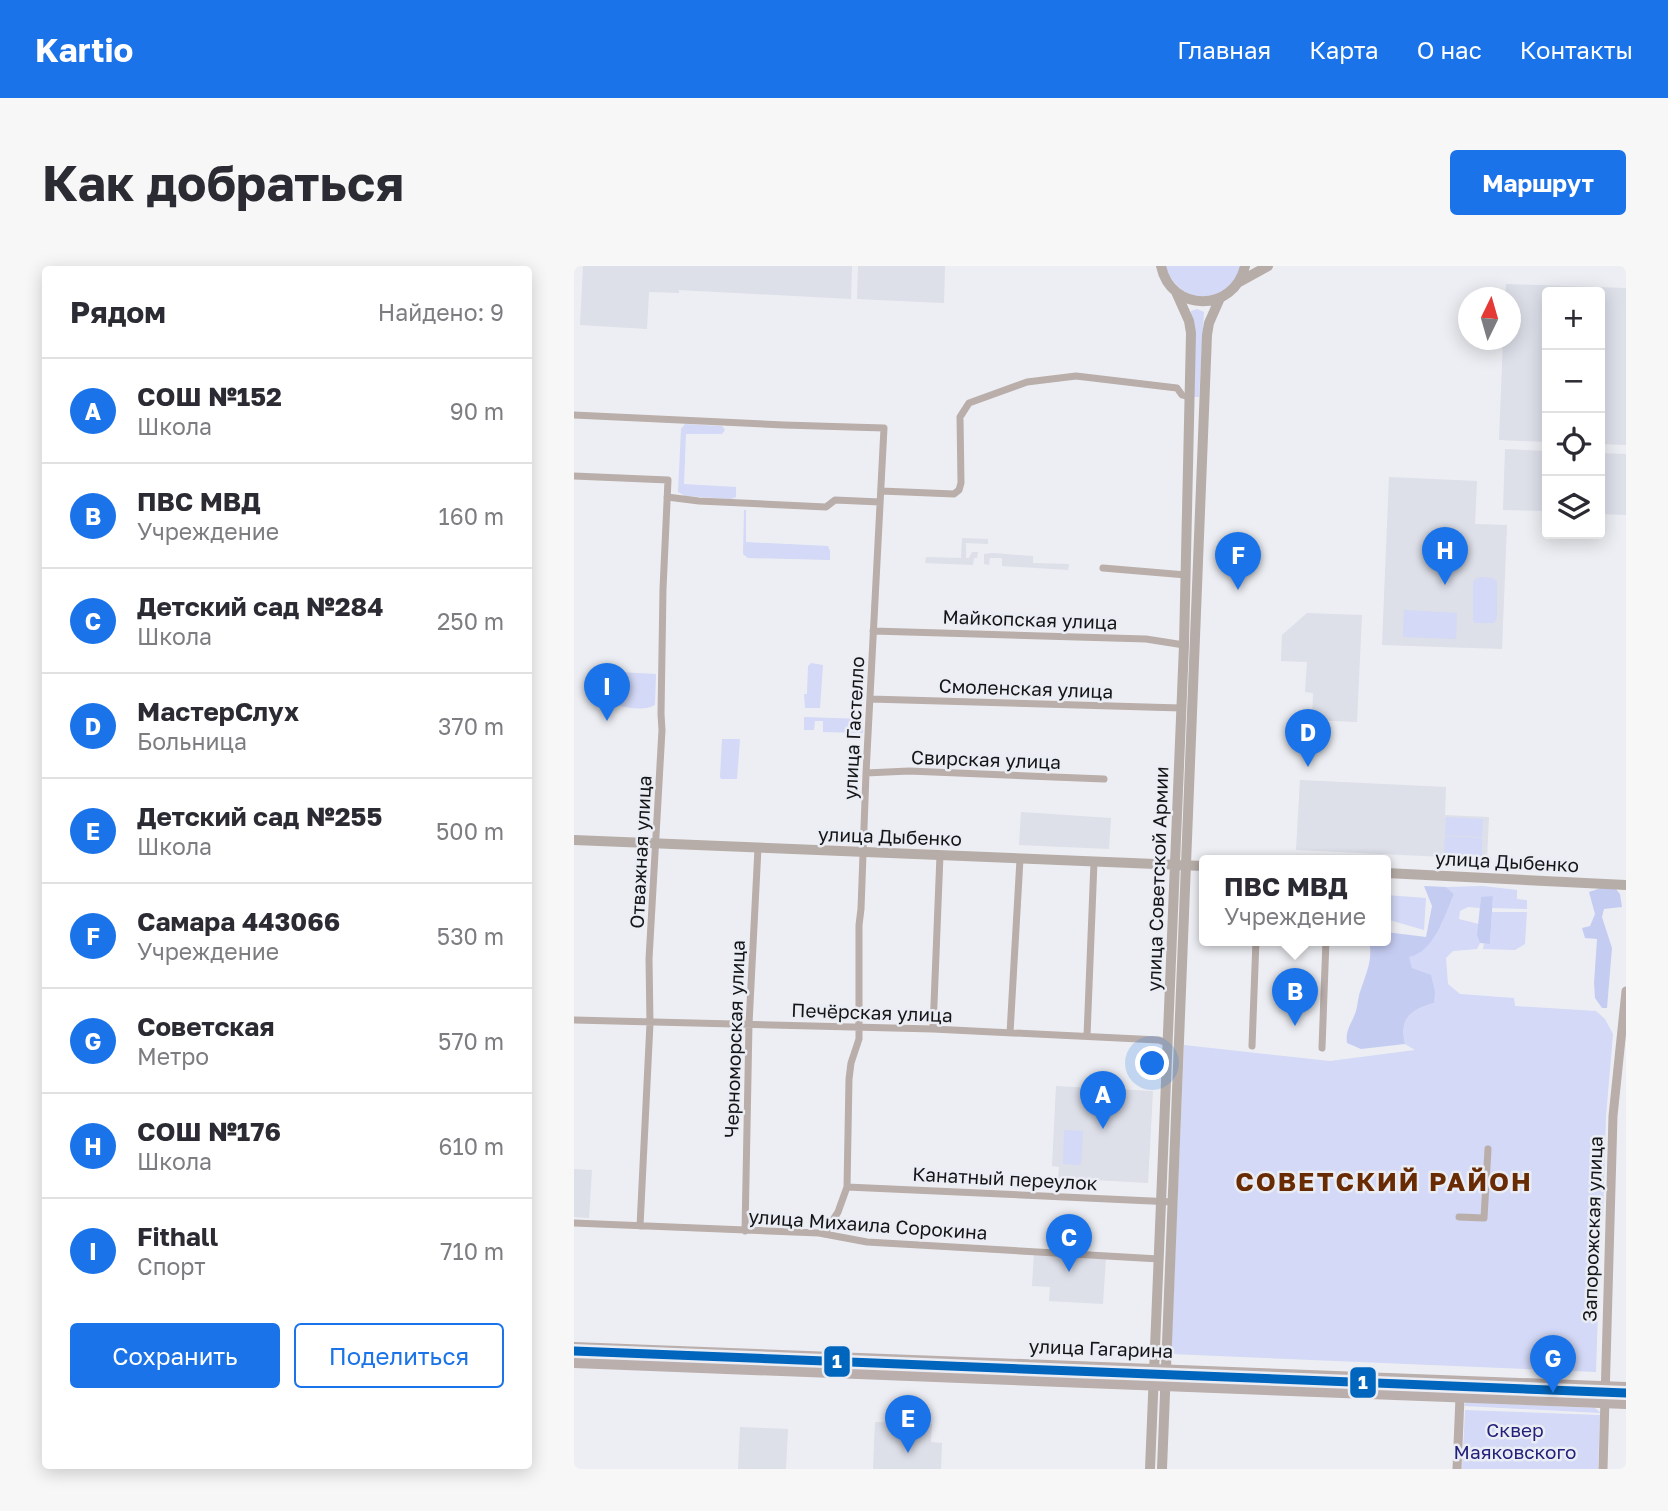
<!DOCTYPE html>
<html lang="ru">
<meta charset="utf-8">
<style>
body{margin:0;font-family:"Golos Text",sans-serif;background:#f7f7f7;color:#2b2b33}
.controls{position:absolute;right:21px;top:21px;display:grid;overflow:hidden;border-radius:7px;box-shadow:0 4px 18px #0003}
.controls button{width:63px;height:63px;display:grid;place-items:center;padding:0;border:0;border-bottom:2px solid #e1e1e2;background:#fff;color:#2b2b33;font:35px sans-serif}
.compass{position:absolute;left:884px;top:21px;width:63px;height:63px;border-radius:50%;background:#fff;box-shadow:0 4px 18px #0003;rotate:5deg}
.you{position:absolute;left:579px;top:798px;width:24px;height:24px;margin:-18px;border:5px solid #fff;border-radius:50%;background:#1a73e8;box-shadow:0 0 0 10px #1a73e833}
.badge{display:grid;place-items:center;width:46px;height:46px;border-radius:50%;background:#1a73e8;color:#fff;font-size:23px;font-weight:700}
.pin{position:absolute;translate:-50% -58px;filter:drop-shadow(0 2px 4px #0008)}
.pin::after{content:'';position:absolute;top:37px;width:24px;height:21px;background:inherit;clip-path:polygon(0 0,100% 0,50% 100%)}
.popup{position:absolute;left:625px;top:589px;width:192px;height:91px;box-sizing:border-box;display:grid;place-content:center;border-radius:7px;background:#fff;filter:drop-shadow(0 2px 5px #0005);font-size:23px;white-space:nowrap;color:#7c7c81}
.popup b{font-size:26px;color:#2b2b33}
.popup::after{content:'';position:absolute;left:50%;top:100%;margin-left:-14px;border:14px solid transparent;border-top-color:#fff}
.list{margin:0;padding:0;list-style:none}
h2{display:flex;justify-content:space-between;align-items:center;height:91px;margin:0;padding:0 28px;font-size:30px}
h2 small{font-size:23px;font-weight:400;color:#7c7c81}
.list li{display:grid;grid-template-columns:46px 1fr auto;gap:21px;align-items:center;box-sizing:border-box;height:105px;padding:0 28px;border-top:2px solid #e1e1e2}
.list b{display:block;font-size:26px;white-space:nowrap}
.list p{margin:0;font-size:23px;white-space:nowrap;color:#7c7c81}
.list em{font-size:23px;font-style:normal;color:#7c7c81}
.actions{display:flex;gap:14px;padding:21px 28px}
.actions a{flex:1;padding:16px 0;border:2px solid #1a73e8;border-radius:7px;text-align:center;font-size:24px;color:#1a73e8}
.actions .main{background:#1a73e8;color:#fff}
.icon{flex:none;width:38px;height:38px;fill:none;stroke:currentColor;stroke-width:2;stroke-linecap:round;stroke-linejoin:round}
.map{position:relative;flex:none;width:1052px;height:1203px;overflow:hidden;border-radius:7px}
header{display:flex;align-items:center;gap:42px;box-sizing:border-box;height:98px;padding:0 35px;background:#1a73e8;color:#fff}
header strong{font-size:33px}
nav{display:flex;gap:38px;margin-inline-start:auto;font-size:24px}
.intro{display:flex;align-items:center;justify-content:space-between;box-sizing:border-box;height:168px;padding:0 42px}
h1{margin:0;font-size:49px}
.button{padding:18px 32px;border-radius:7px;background:#1a73e8;color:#fff;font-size:24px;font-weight:700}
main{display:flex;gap:42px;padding:0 42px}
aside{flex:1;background:#fff;border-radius:7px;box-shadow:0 4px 18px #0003}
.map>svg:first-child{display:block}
.built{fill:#dddfe9}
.green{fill:#d3d9f6}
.forest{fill:#c5ccf2}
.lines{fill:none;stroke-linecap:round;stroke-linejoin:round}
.minor{stroke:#b9aeaa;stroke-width:7}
.tertiary{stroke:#b9aeaa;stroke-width:9}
.secondary{stroke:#b7ada8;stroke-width:10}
.primary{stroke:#baafac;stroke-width:12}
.metro-1-casing{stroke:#ebedf5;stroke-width:14}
.metro-1{stroke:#0065bd;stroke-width:9}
.labels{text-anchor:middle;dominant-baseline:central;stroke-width:5;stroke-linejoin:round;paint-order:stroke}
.street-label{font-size:19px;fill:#141517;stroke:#ebedf5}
.park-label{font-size:19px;fill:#24217b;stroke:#ebedf5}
.district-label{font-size:26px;font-weight:bold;letter-spacing:2px;fill:#692b03;stroke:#ebedf5}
.line-badge{stroke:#ebedf5;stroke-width:2.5}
.badge-label{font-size:19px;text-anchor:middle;font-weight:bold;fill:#fff}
</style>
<header>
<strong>Kartio</strong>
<nav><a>Главная</a><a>Карта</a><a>О нас</a><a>Контакты</a></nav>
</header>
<div class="intro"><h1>Как добраться</h1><a class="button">Маршрут</a></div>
<main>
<aside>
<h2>Рядом<small>Найдено: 9</small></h2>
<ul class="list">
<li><span class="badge">A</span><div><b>СОШ №152</b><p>Школа</p></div><em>90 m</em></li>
<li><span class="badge">B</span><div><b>ПВС МВД</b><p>Учреждение</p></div><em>160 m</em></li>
<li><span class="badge">C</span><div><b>Детский сад №284</b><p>Школа</p></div><em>250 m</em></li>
<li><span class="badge">D</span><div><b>МастерСлух</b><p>Больница</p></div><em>370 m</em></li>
<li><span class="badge">E</span><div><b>Детский сад №255</b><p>Школа</p></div><em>500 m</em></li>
<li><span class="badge">F</span><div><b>Самара 443066</b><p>Учреждение</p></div><em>530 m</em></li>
<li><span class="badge">G</span><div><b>Советская</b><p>Метро</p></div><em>570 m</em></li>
<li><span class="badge">H</span><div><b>СОШ №176</b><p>Школа</p></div><em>610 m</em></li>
<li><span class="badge">I</span><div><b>Fithall</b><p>Спорт</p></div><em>710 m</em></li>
</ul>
<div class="actions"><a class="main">Сохранить</a><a>Поделиться</a></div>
</aside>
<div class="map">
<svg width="1052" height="1203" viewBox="0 0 1052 1203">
<rect width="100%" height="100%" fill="#edeef3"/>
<path class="built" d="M9 0H278L277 33 105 24V27L75 26 73 63 6 59Z
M284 0H371L370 37 283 33Z
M932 18 1052 22V179L1026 178V26H973V176L925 174 929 74H936V32L931 31Z
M931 183 973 185V245L929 244Z
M1026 187 1052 188V249L1026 248Z
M815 211 903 215 901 258 933 259 928 383 808 379Z
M388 272 414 273V278L392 277V292H395L398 286H404L403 292H400L399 299 351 297 352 291 387 292Z
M419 287 459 290V297L495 298 494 304 428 300V292H416L415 299 410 298V288Z
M733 347 788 349 783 456 738 454 739 427 731 426 733 396 707 395 708 369Z
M726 514 872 521 871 549 915 551 913 593 722 584Z
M447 546 537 552 535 583 445 579Z
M482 820 579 825 574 917 484 912 485 901 478 900Z
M0 903 18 904 15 952 0 951Z
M460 987 532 992 529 1038 475 1035 476 1021 458 1020Z
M301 1156 358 1158 357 1176 368 1177 367 1203H299Z
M166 1161 214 1163 212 1203H164Z"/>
<path class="green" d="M591 0H666C664 5 663 11 660 16 640 47 601 30 591 0Z
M623 43 630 46 625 131H618L617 45Z
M111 158 148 160 151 164 148 168H112L110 218 162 221V231L157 233 111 230 104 226 107 163Z
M170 244H172V276L254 280 256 285V294L174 292 169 288Z
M907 311 918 312 923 315V351L920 357H901L899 354V317L900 314Z
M830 344 883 347 882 373 829 371Z
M237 397 249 399 246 442H231L230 428H233L234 400Z
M45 406 82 408 81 439C70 446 46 441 35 436Z
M230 451 289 453V467L249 466V455H241L240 464H230Z
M148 473H166L163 513H147L146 511Z
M872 551 909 553 908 571 871 569Z
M871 570 908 572V590L870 588Z
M909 620 943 624V633L953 634V643L918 642 919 631 907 632 906 642 894 641 886 645 885 653 905 658 906 677 903 683 879 685 872 692 874 718 886 728 940 732 941 740 1022 745 1031 753 1039 768 1032 850 1029 950 1017 957 1016 1010 1025 1014 1022 1106 597 1088 610 779 756 795 841 784 831 778C825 752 836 744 860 737L837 702 834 691 867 659 880 628 872 621Z
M812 629 852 632 850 664 812 653Z
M918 646H953L951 678 941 684 909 683 910 677 916 678Z
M490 864 509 865 507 899 489 898Z
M0 1086 282 1098V1102L0 1091Z
M290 1098 533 1107 534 1109 533 1111 290 1102Z
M603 1110 1021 1126V1128L1019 1130 602 1115Z
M892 1136 1021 1142 1027 1147 890 1140Z
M891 1144 1026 1149 1024 1203H888Z"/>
<path class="forest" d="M850 620 872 621 880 628C871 649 860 686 835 691L838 702 857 709 861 726 860 737C836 744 825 752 831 778L787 783 773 777C771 764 778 757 782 745 784 738 784 730 787 723 793 705 799 693 795 674H812V666L852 671 858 640Z
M1027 622H1041L1046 628 1048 641 1030 643 1028 651 1038 682 1033 742H1028L1021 732 1020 717 1023 673 1011 672 1008 662 1016 660 1021 648 1015 626Z
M919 630 916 678 906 677 903 669 907 631Z"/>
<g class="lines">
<path class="minor" d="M0 149 210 159 310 162 292 507 287 643 285 659V773L277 797 275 813 273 921 264 946 250 968
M0 210 94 214 89 323 87 448 88 464 75 693 76 757 66 960
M307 225 380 228 385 224 387 217 386 151 395 137 453 116 502 110 603 122 608 129 615 131
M93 231 125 235 252 241 261 234 306 236
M529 302 612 309
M299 365 572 373 610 379
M296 433 607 442
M292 507 335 505 530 513
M0 754 359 763 585 774 593 777
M359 763 366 589
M436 767 446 593
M513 770 520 596
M678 780 682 674
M748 782 752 674
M273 921 599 936
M885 951 910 952 914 883
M0 957 245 967 293 976 585 993
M171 965 175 758 184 582"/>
<path class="tertiary" d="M883 1203 886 1131
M1029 1203 1039 850 1052 725"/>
<path class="secondary" d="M587 0C597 47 660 47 671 0
M665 16 694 0
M0 574 630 600
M812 607 1052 619
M576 1203 610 379 617 67 615 55 602 26
M588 1203 633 69 635 57 646 32"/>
<path class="primary" d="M0 1082 1052 1122
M0 1096 1052 1137"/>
<defs>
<path id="metro-1" d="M0 1085 1052 1127"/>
</defs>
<use href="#metro-1" class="metro-1-casing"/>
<use href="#metro-1" class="metro-1"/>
</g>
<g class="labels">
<g class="street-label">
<text transform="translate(456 353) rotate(2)">Майкопская улица</text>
<text transform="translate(452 422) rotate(2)">Смоленская улица</text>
<text transform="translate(279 462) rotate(-87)">улица Гастелло</text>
<text transform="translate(412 493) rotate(2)">Свирская улица</text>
<text transform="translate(316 570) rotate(2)">улица Дыбенко</text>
<text transform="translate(66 586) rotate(-87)">Отважная улица</text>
<text transform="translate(933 595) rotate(3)">улица Дыбенко</text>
<text transform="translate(583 613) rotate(-88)">улица Советской Армии</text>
<text transform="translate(298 746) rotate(2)">Печёрская улица</text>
<text transform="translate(160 773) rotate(-88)">Черноморская улица</text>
<text transform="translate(431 912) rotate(3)">Канатный переулок</text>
<text transform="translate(294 958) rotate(4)">улица Михаила Сорокина</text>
<text transform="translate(1018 963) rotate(-88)">Запорожская улица</text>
<text transform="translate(527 1082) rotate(2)">улица Гагарина</text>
</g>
<g class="park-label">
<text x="941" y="1163">Сквер<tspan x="941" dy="22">Маяковского</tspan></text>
</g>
<g class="district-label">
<text x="810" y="915">СОВЕТСКИЙ РАЙОН</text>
</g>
</g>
<g class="line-badge">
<rect x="249" y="1079" width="28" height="33" rx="7" fill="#0065bd"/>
<rect x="775" y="1100" width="28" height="33" rx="7" fill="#0065bd"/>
</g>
<g class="badge-label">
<text x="263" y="1102">1</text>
<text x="789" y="1123">1</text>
</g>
</svg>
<div class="controls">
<button>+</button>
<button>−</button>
<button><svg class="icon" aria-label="locate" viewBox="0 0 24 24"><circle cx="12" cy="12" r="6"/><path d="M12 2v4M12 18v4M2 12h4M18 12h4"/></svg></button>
<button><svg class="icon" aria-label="layers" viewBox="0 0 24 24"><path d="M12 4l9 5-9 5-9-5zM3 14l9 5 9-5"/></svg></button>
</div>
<svg class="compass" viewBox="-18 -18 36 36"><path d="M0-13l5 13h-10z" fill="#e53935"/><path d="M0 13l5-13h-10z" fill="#7c7c81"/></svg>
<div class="you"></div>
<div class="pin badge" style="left:529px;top:863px">A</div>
<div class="pin badge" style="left:721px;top:760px">B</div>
<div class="popup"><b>ПВС МВД</b>Учреждение</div>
<div class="pin badge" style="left:495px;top:1006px">C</div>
<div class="pin badge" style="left:734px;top:501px">D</div>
<div class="pin badge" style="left:334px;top:1187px">E</div>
<div class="pin badge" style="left:664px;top:324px">F</div>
<div class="pin badge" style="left:979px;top:1127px">G</div>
<div class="pin badge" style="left:871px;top:319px">H</div>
<div class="pin badge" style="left:33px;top:455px">I</div>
</div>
</main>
